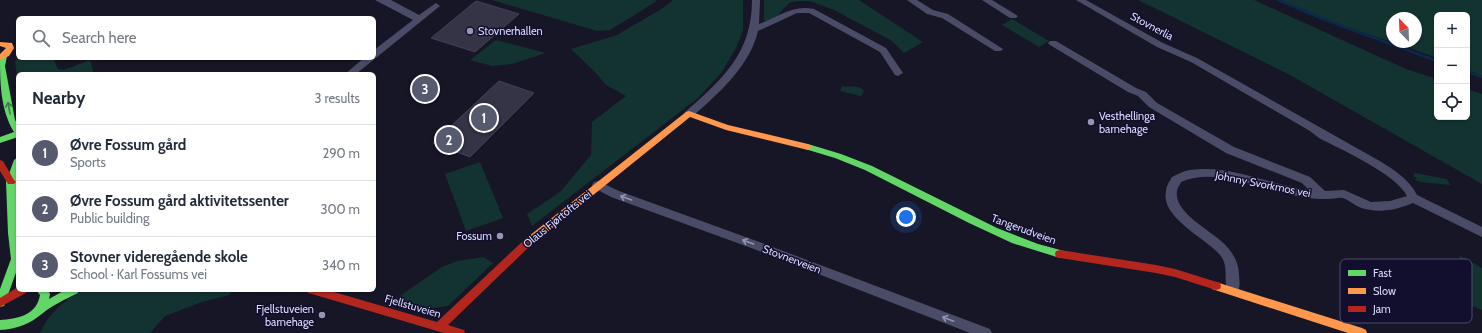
<!DOCTYPE html>
<meta charset="utf-8">
<style>
body{margin:0;font-family:Cabin,sans-serif;background:#f6f6f7;color:#1f2937}
.controls{position:absolute;right:12px;top:12px;display:grid;overflow:hidden;border-radius:6px;box-shadow:0 1px 3px #0004}
.controls button{width:36px;height:36px;display:grid;place-items:center;padding:0;border:0;border-bottom:1px solid #e0e1e3;background:#fff;color:#1f2937;font:20px sans-serif}
.compass{position:absolute;left:1386px;top:12px;width:36px;height:36px;border-radius:50%;background:#fff;box-shadow:0 1px 3px #0004;rotate:337deg}
.you{position:absolute;left:906px;top:217px;width:14px;height:14px;margin:-10px;border:3px solid #fff;border-radius:50%;background:#1a73e8;box-shadow:0 0 0 6px #1a73e833}
.badge{display:grid;place-items:center;width:26px;height:26px;border-radius:50%;background:#555a6f;color:#fff;font-size:13px;font-weight:700}
.pin{position:absolute;translate:-50% -50%;border:2px solid #fff;box-shadow:0 1px 4px #0006}
.list{margin:0;padding:0;list-style:none}
h2{display:flex;justify-content:space-between;align-items:center;height:52px;margin:0;padding:0 16px;font-size:17px}
h2 small{font-size:13px;font-weight:400;color:#747a83}
.list li{display:grid;grid-template-columns:26px 1fr auto;gap:12px;align-items:center;box-sizing:border-box;height:56px;padding:0 16px;border-top:1px solid #e0e1e3}
.list b{display:block;font-size:15px;white-space:nowrap}
.list p{margin:0;font-size:13px;white-space:nowrap;color:#747a83}
.list em{font-size:13px;font-style:normal;color:#747a83}
.icon{flex:none;width:22px;height:22px;fill:none;stroke:currentColor;stroke-width:2;stroke-linecap:round;stroke-linejoin:round}
.map{position:relative;flex:none;width:1482px;height:333px;overflow:hidden}
.search{position:absolute;background:#fff;box-shadow:0 1px 3px #0004;left:16px;top:16px;width:360px;height:44px;display:flex;align-items:center;gap:10px;box-sizing:border-box;padding:0 14px;border-radius:6px;color:#747a83;font-size:15px}
.panel{position:absolute;background:#fff;box-shadow:0 1px 3px #0004;left:16px;top:72px;width:360px;height:220px;border-radius:6px}
.map>svg:first-child{display:block}
.green{fill:#123330}
.lines{fill:none;stroke-linecap:round;stroke-linejoin:round}
.stream{stroke:#09294f;stroke-width:2.5}
.building{fill:#353447;stroke:#424059}
.street{fill:#4a4c67;fill-rule:evenodd}
.fast{fill:#63d668;fill-rule:evenodd}
.slow{fill:#ff974d;fill-rule:evenodd}
.jam{fill:#b3261e;fill-rule:evenodd}
.oneway{stroke:#3e7c4d}
.oneway2{stroke:#9294b3}
.poi-dot{fill:#9696b3;stroke:#110f2d;stroke-width:1.5}
.labels{text-anchor:middle;dominant-baseline:central;stroke-width:3;stroke-linejoin:round;paint-order:stroke}
.street-label{font-size:11px;fill:#dbdbff;stroke:#110f2d}
.poi-label{font-size:11px;fill:#dbdbff;stroke:#110f2d;text-anchor:start}
.key{fill:#110f2d;stroke:#4e4c6c;stroke-width:1}
.key-label{font-size:11px;fill:#dbdbff}
</style>
<div class="map">
<svg width="1482" height="333" viewBox="0 0 1482 333">
<rect width="100%" height="100%" fill="#171626"/>
<path class="green" d="M492 0H654L657 1 610 30 597 31Z
M673 0H743V30L737 46 722 72 698 98 532 226 527 214 560 192 591 155 592 122 626 96 606 85 595 72 571 49 617 35 663 8Z
M764 0H859L923 42 904 53 892 41 834 10 810 1H797L789 3 778 15 766 22 764 20Z
M1138 0H1254L1406 69 1437 79V117H1467V89L1482 94V184L1290 75Z
M1280 0H1482V76L1467 70V15H1437V58L1393 42H1416V18H1392V42L1328 21Z
M1012 19 1049 41 1039 47 1002 25Z
M496 40 546 53 512 64 492 66 470 60Z
M18 55V58H53L58 69 64 70 90 60 94 74H18L17 75 15 62Z
M842 86C851 88 858 84 864 91L861 96 840 91Z
M480 162 503 218 466 231 445 174Z
M1415 173 1447 179 1450 185C1439 183 1424 184 1415 180L1417 178 1413 176Z
M1459 255 1482 268V310L1463 302Z
M483 257 493 263 448 306 424 309 394 300 442 267 457 261Z
M84 290H233L229 295 202 302 165 316 150 333H40C48 314 65 299 84 290Z"/>
<g class="lines">
<path class="stream" d="M1278 0 1323 19 1437 61
M1467 72 1482 77"/>
</g>
<path class="building" d="M476 1 519 14 475 52 431 38Z
M499 81 534 93 470 157 433 143Z"/>
<g class="lines">
<path class="street" d="M375 0H391L419 15 436 3 440 6 356 74H345L364 58H374V50L413 20Z
M752 0H760L759 24C778 17 793 4 814 9L886 48 903 73 898 76 895 75 880 52 809 13H797L758 31C750 66 718 94 693 116H685L684 114 685 112C723 79 752 53 752 0Z
M907 0H917L933 10 948 14 1003 49 1001 51H995L942 18 927 14Z
M982 0H992L1018 16 1016 18H1010Z
M1076 0H1086L1163 43 1197 58 1378 160C1393 169 1409 179 1417 195L1482 227V237L1413 203C1397 210 1377 214 1359 207 1354 205 1349 200 1343 198 1339 197 1333 199 1328 199 1320 199 1312 199 1304 197 1266 192 1218 166 1181 182 1180 185 1177 188 1177 191 1173 214 1215 232 1228 248 1235 256 1239 265 1239 276 1240 282 1240 288 1237 294L1233 295 1229 294C1222 281 1230 267 1220 255 1206 238 1160 218 1166 191 1166 186 1170 181 1172 177 1178 174 1184 171 1190 170 1231 164 1269 185 1309 190L1302 183 1226 153 1149 107 1138 96 1128 92 1050 45 1048 43 1050 41H1056L1136 88 1146 92 1157 103 1234 147 1310 177 1325 191 1344 190 1371 202 1390 201 1407 196C1396 174 1342 150 1319 138L1310 131 1191 62 1157 47Z
M598 181 619 191 762 243 990 329 992 333H970L754 249 611 197 594 188 592 185 594 182Z"/>
<path class="fast" d="M3 54 7 56 5 66 15 120 18 124V137L0 143V137L14 132C0 109 0 81 0 55Z
M808 144 841 154 872 166 997 228 1038 244 1064 251 1065 254 1064 257 1060 258 1012 243 969 223 865 170 835 158 805 149 804 147 805 145Z
M18 157V174L16 182 18 267 5 303 4 306 0 307V289L11 259 8 233 6 182 14 160Z
M36 290H48L50 294 49 299 65 290H79L78 293C66 299 53 305 43 313 30 324 17 329 0 330V320C17 319 37 315 40 295Z"/>
<path class="slow" d="M0 42 12 43 14 48 9 56 0 60V54L6 48 0 46Z
M689 111 728 125 808 144 812 147 808 150 726 130 690 117 530 246 527 247 524 246 522 243 524 240 686 112Z
M1216 282 1362 328 1366 330 1367 333H1348L1212 289 1211 286 1212 283Z"/>
<path class="jam" d="M0 160 3 161 14 180 16 182 14 184H8L0 171Z
M527 239 530 240 532 243 530 246 448 325 464 330 465 333H444L312 294 308 293 307 290H327L437 322 524 240Z
M1060 250 1156 265 1175 269 1220 283 1221 286 1220 289 1216 290 1175 277 1156 273 1060 258 1056 257 1055 254 1056 251Z
M18 287V290H27L26 293 0 307V298Z"/>
</g>
<defs><path id="oneway-shaft" d="M-6 0H5M1.5-3L5.5 0L1.5 3" fill="none" stroke-width="1.6" stroke-linecap="round" stroke-linejoin="round"/></defs>
<use class="oneway" href="#oneway-shaft" transform="translate(9 108) rotate(-101)"/>
<g class="oneway2">
<use href="#oneway-shaft" transform="translate(626 198) rotate(-160)"/>
<use href="#oneway-shaft" transform="translate(748 242) rotate(-160)"/>
<use href="#oneway-shaft" transform="translate(948 319) rotate(-159)"/>
</g>
<g class="poi-dot">
<circle cx="470" cy="31" r="4"/>
<circle cx="1091" cy="122" r="4"/>
<circle cx="500" cy="236" r="4"/>
<circle cx="322" cy="315" r="4"/>
</g>
<g class="labels">
<g class="street-label">
<text transform="translate(1152 26) rotate(28)">Stovnerlia</text>
<text transform="translate(1263 184) rotate(11)">Johnny Svorkmos vei</text>
<text transform="translate(557 219) rotate(-39)">Olaus Fjørtofts vei</text>
<text transform="translate(1024 229) rotate(20)">Tangerudveien</text>
<text transform="translate(792 259) rotate(21)">Stovnerveien</text>
<text transform="translate(413 306) rotate(16)">Fjellstuveien</text>
</g>
<g class="poi-label">
<text x="478" y="31">Stovnerhallen</text>
<text x="1099" y="116">Vesthellinga<tspan x="1099" dy="13">barnehage</tspan></text>
<text x="492" y="236" text-anchor="end">Fossum</text>
<text x="314" y="309" text-anchor="end">Fjellstuveien<tspan x="314" dy="13">barnehage</tspan></text>
</g>
</g>
<rect x="1340" y="259" width="132" height="64" rx="6" class="key"/>
<rect x="1348" y="270" width="18" height="6" fill="#63d668"/>
<rect x="1348" y="288" width="18" height="6" fill="#ff974d"/>
<rect x="1348" y="306" width="18" height="6" fill="#b3261e"/>
<g class="key-label">
<text x="1373" y="277">Fast</text>
<text x="1373" y="295">Slow</text>
<text x="1373" y="313">Jam</text>
</g>
</svg>
<div class="controls">
<button>+</button>
<button>−</button>
<button><svg class="icon" aria-label="locate" viewBox="0 0 24 24"><circle cx="12" cy="12" r="6"/><path d="M12 2v4M12 18v4M2 12h4M18 12h4"/></svg></button>
</div>
<svg class="compass" viewBox="-18 -18 36 36"><path d="M0-13l5 13h-10z" fill="#e53935"/><path d="M0 13l5-13h-10z" fill="#747a83"/></svg>
<div class="you"></div>
<div class="pin badge" style="left:484px;top:118px">1</div>
<div class="pin badge" style="left:449px;top:140px">2</div>
<div class="pin badge" style="left:425px;top:89px">3</div>
<div class="search"><svg class="icon" aria-label="search" viewBox="0 0 24 24"><circle cx="10" cy="10" r="6"/><path d="M15 15l6 6"/></svg>Search here</div>
<section class="panel">
<h2>Nearby<small>3 results</small></h2>
<ul class="list">
<li><span class="badge">1</span><div><b>Øvre Fossum gård</b><p>Sports</p></div><em>290 m</em></li>
<li><span class="badge">2</span><div><b>Øvre Fossum gård aktivitetssenter</b><p>Public building</p></div><em>300 m</em></li>
<li><span class="badge">3</span><div><b>Stovner videregående skole</b><p>School · Karl Fossums vei</p></div><em>340 m</em></li>
</ul>
</section>
</div>
